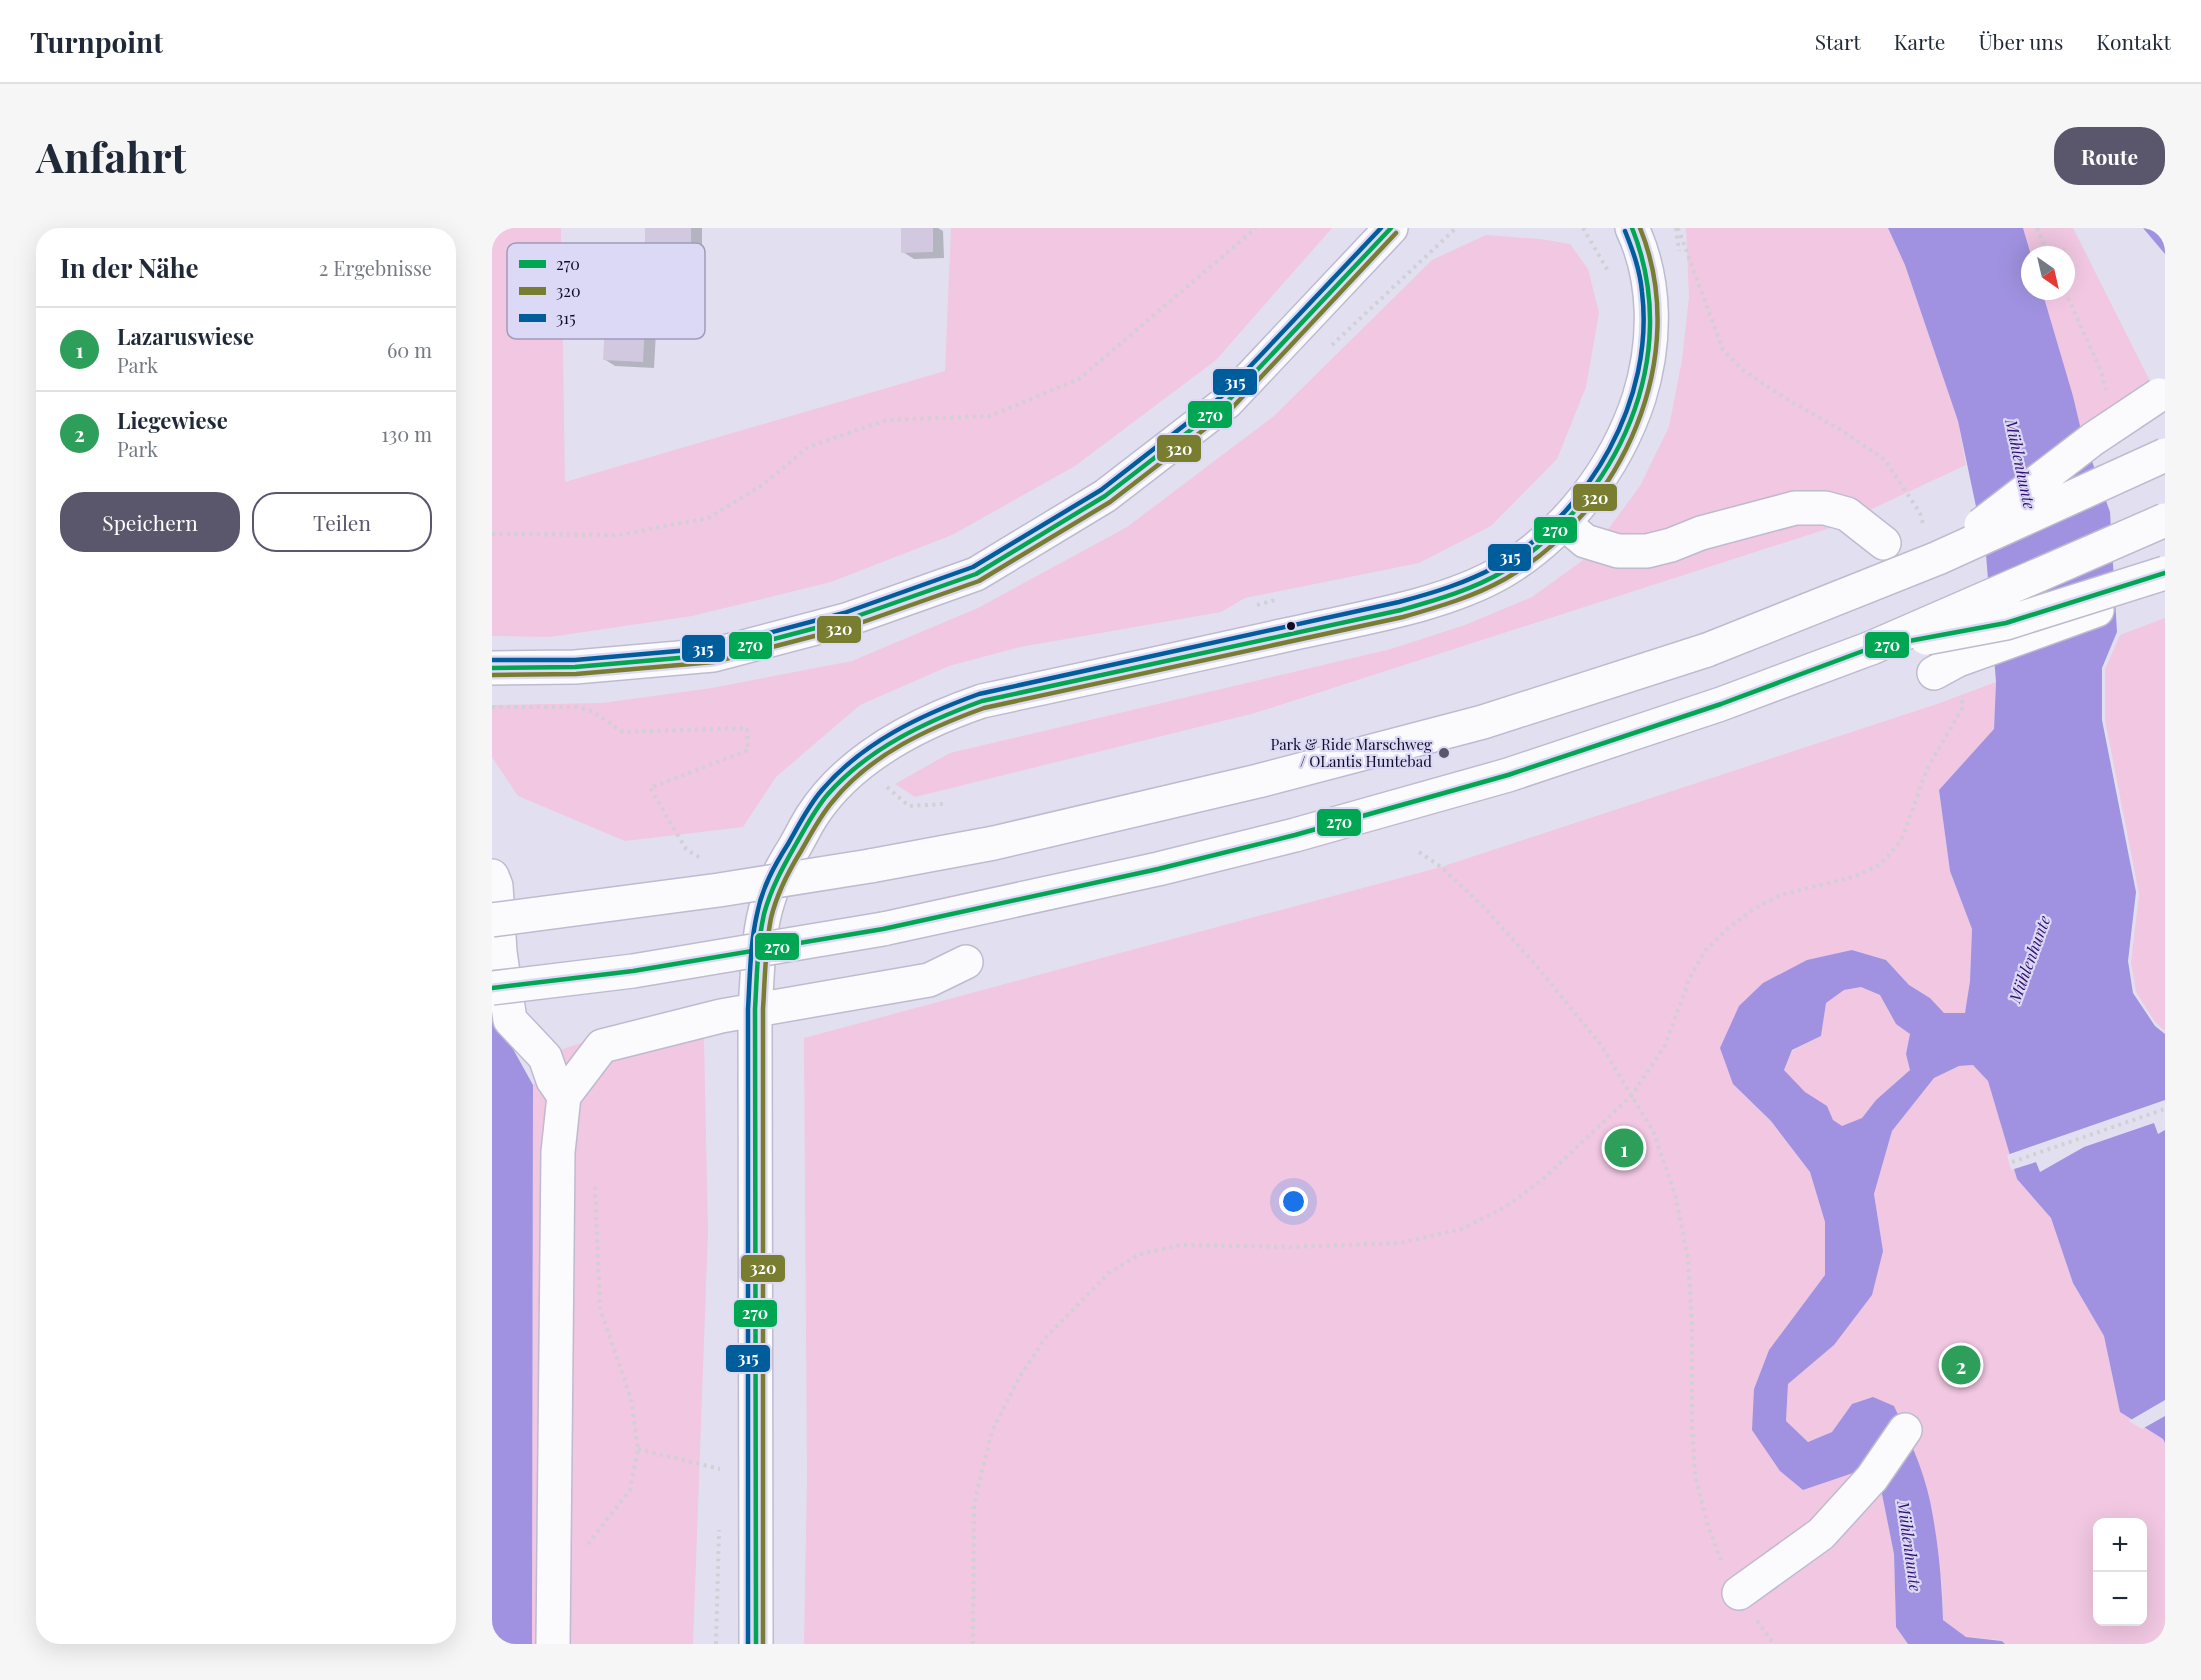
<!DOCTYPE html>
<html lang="de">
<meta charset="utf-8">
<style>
body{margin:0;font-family:"Playfair Display",serif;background:#f6f6f7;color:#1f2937}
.controls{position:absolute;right:18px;bottom:18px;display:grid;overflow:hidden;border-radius:12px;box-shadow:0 6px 24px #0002}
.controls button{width:54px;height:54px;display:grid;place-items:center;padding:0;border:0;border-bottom:2px solid #e0e1e3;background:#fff;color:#1f2937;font:30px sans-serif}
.compass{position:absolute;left:1529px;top:18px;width:54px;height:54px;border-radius:50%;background:#fff;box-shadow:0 6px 24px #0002;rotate:146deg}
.you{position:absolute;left:802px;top:974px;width:21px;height:21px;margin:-15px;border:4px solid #fff;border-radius:50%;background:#1a73e8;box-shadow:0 0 0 9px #1a73e833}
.badge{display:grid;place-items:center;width:39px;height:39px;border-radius:50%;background:#5a566c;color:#fff;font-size:20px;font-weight:700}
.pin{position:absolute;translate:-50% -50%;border:3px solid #fff;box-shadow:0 2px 6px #0006}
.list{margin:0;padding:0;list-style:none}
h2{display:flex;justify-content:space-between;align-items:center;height:78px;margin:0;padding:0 24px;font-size:26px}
h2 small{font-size:20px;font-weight:400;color:#747a83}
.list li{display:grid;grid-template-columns:39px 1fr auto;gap:18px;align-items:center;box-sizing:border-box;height:84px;padding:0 24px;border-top:2px solid #e0e1e3}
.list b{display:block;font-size:22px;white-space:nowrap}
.list p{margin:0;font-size:20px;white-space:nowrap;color:#747a83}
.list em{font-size:20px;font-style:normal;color:#747a83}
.actions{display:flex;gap:12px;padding:18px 24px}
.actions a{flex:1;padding:14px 0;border:2px solid #5a566c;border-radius:24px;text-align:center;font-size:21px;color:#5a566c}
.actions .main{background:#5a566c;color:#fff}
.map{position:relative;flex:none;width:1673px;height:1416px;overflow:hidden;border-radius:24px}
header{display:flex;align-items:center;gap:36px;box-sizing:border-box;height:84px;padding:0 30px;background:#fff;border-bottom:2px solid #e0e1e3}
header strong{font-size:28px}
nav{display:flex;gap:33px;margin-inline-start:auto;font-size:21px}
.intro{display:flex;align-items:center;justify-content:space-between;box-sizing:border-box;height:144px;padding:0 36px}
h1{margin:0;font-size:42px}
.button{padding:15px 27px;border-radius:24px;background:#5a566c;color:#fff;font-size:21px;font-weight:700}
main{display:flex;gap:36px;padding:0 36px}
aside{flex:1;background:#fff;border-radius:24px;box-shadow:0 6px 24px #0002}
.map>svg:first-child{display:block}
.green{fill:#f1c7e1;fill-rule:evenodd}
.water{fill:#a092e0;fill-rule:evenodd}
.pier{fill:#e2e0f0}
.shadow{fill:#0003}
.building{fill:#d2c8df}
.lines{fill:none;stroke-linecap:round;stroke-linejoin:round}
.minor-casing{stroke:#bebbd0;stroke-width:36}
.highway-casing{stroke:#bebbd0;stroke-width:36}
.path{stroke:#d0d0d5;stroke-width:4;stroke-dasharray:3 4.5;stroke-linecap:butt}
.minor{stroke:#fbfafd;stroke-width:33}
.highway{stroke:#fbfafd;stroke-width:33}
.highway-bridge-casing{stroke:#bebbd0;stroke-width:36;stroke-linecap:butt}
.highway-bridge{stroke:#fbfafd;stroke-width:33}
.bus-1-casing{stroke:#dcd9f7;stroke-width:9}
.bus-2-casing{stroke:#dcd9f7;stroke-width:9}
.bus-3-casing{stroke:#dcd9f7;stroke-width:9}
.bus-1{stroke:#00a651;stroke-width:4.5}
.bus-2{stroke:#797d2f;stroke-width:4.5}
.bus-3{stroke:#005d9c;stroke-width:4.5}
.bus-dot{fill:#110b25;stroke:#dcd9f7;stroke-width:2}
.poi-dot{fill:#5a566c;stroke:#dcd9f7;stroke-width:2}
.labels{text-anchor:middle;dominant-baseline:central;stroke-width:4.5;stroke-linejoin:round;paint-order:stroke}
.poi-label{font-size:15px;fill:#110b25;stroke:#dcd9f7;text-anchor:end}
.water-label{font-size:16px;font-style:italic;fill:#321070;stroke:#dcd9f7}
.key{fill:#dcd9f7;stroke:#9f9bb8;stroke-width:1.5}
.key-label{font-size:16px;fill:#110b25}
.line-badge{stroke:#dcd9f7;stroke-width:2}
.badge-label{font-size:16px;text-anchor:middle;font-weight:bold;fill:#fff}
</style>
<header>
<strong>Turnpoint</strong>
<nav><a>Start</a><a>Karte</a><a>Über uns</a><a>Kontakt</a></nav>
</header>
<div class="intro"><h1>Anfahrt</h1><a class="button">Route</a></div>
<main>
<aside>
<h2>In der Nähe<small>2 Ergebnisse</small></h2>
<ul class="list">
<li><span class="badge" style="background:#2e9e5b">1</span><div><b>Lazaruswiese</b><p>Park</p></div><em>60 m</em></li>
<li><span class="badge" style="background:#2e9e5b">2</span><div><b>Liegewiese</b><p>Park</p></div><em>130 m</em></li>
</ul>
<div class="actions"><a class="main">Speichern</a><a>Teilen</a></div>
</aside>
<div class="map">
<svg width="1673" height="1416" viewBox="0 0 1673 1416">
<rect width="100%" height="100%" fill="#e2e0f0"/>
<path class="green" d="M0 0H69L73 254 453 143 459 0H840L724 132 583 238 460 307 339 354 200 388 58 409 0 408Z
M1194 0H1396L1413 37 1466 193 1474 237 1341 299 763 485 423 569 403 556 458 525 899 421 973 397 1040 369 1090 333 1117 300 1148 258 1177 199 1190 132 1197 69Z
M1531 0H1581L1659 155 1589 202 1581 168 1550 63H1574V27H1539Z
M994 7 1049 11 1078 16 1096 41 1107 85 1094 159 1065 231 999 298 927 335 753 370 729 384 528 419 457 438 368 477 284 549 251 599 133 613 26 568 0 529V477L110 475 220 460 360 433 486 380 635 299 782 188 940 32Z
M1673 390V803L1663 794 1644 764 1639 734 1647 666 1613 492V441L1628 407Z
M1504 454 1502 501 1447 562 1458 643 1480 701 1478 753 1473 786 1452 785 1438 770 1417 757 1394 732 1360 722 1241 856 1279 893 1318 944 1333 994V1047L1277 1122 1262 1161 1311 1262 1373 1241 1389 1261 1402 1326 1404 1399 1416 1416H312L315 1251 312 810 949 639 1448 475Z
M1369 759 1388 767 1404 796 1419 806 1414 826 1418 842 1384 872 1370 890 1351 899 1341 892 1334 878 1313 864 1292 842 1300 823 1329 808 1334 775 1352 762Z
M183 793 212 811 216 1004 201 1416H40L41 857 68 822 129 802Z
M1482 837 1496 853 1525 951 1559 990 1581 1055 1612 1108 1628 1184 1671 1211 1673 1215V1416H1513L1510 1412 1474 1409 1451 1392 1450 1354 1417 1211 1402 1178 1360 1176 1340 1204 1316 1214 1294 1193 1296 1156 1342 1117 1391 1023 1382 966 1400 903 1442 850 1467 838ZM1606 1294H1650V1394H1606Z"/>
<path class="water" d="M1396 0H1531L1539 27 1538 63H1550L1581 168 1589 202 1618 284 1625 404 1610 440V492L1644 664 1636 733 1641 765 1663 798 1673 806V1215L1671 1211 1628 1184 1612 1108 1581 1055 1559 990 1525 951 1496 853 1481 837 1467 838 1442 850 1400 903 1382 966 1391 1023 1380 1067 1342 1117 1296 1156 1294 1193 1316 1214 1340 1204 1360 1176 1381 1169 1402 1178C1416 1208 1431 1240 1438 1273 1446 1312 1450 1353 1451 1392L1474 1409 1510 1413 1513 1416H1416L1404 1399 1402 1326 1389 1261 1373 1241 1311 1262 1288 1243 1260 1202 1262 1161 1277 1122 1333 1047V994L1318 944 1279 893 1241 856 1228 820 1247 778 1271 755 1315 732 1360 722 1394 732 1417 757 1438 770 1452 785H1473L1478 753 1480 701 1458 643 1447 562 1502 501 1504 454 1494 326 1466 193 1413 37ZM1369 759 1388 767 1404 796 1418 806 1414 826 1418 842 1384 872 1370 890 1350 898 1341 892 1335 878 1313 864 1292 842 1300 822 1329 808 1334 775 1352 762Z
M1651 0H1673V26Z
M0 783 41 857 40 1416H0Z"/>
<path class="pier" d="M1673 872V902L1666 906 1662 895 1592 919 1548 944 1544 934 1519 942 1515 927Z
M1673 1172V1188L1650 1201 1637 1193Z"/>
<path class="shadow" d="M155 0H210V25H166L155 19Z
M410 0H446L451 3 452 30 422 31 411 24Z
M115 95 153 97 164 104 162 140 123 138 112 131Z"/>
<path class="building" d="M153 0H199V20H153Z
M409 0H441V24L409 25Z
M113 94 153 96 151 134 111 132Z"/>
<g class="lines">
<defs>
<path id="minor" d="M1072 295 1093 313 1126 323H1155L1179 317 1209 305 1303 280H1333L1355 286 1392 315
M0 440 83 439 221 427 354 392 484 346 613 268 735 174 899 0
M1442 445 1466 432 1605 382
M0 648 4 658 8 724 18 792 53 829 61 852 72 868
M1247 1365 1329 1306 1380 1250 1413 1202
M61 1416 66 924 72 868 110 818 229 788 437 752 474 734
M264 1416 263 781C266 746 265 707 276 673 281 655 292 636 302 620 308 610 313 599 320 588 358 529 426 495 490 473 594 451 699 428 803 405 869 390 951 378 1010 344 1074 306 1124 240 1147 170 1164 115 1165 53 1140 0"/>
<path id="highway" d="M378 638 502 615 766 553 991 494 1215 422
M391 701 666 641 803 607 1016 547 1229 476 1379 420"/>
</defs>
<use href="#minor" class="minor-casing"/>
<use href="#highway" class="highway-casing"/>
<path class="path" d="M1091 0 1116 43
M1184 0 1187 23
M1186 0 1231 122 1252 143 1298 173 1349 202 1393 232 1428 285 1432 299
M1545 0 1557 27
M1573 63 1609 143 1614 162
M840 117 964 0
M0 306 127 307 216 290 272 256 316 219 394 192 498 188 587 151 764 0
M765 377 786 371
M0 479H84L100 483 131 504 255 500 256 522 158 560 194 621 208 630
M395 559 417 578 453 576
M927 624 949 639 993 680 1047 741 1109 817 1161 903 1183 966 1196 1030 1200 1094V1195L1203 1247 1216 1298 1230 1335
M1520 934 1673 881
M146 1221 228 1241
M96 1316 138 1262 146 1221 139 1171 108 1080 103 958
M1265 1393 1282 1416
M224 1416 227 1302
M481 1416 482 1275 500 1203 528 1148 555 1108 617 1045 648 1026 689 1017 801 1019 908 1015 970 1001 1013 979 1049 953 1140 867 1173 817 1199 747 1214 722 1236 700 1262 681 1288 667 1361 649 1387 637 1409 613 1435 541 1471 479 1470 470"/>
<use href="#minor" class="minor"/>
<use href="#highway" class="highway"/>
<defs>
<path id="highway-bridge" d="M1489 297 1601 211 1667 167
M1434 410 1514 395 1673 345
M1379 420 1673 292
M1215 422 1446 330 1673 227
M0 692 227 662 378 638
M0 760 141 743 391 701"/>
</defs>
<use href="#highway-bridge" class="highway-bridge-casing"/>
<use href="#highway-bridge" class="highway-bridge"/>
<defs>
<path id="bus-1" d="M0 440 83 439 221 427 354 392 484 346 613 268 735 174 899 0
M0 760 141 743 391 701 666 641 803 607 1016 547 1229 476 1379 420 1514 395 1673 345
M264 1416 263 781C265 749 265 717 272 686 279 660 291 639 304 616 314 599 323 581 336 566 377 520 433 494 490 473L909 382C944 372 980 362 1012 343 1126 272 1192 129 1140 0"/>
<path id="bus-2" d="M0 447 84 446 222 434 357 399 487 353 618 274 740 180 904 5
M271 1416V781C273 751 273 720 279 690 285 665 296 644 309 623 319 606 328 588 341 573 379 526 437 500 492 480L911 389C946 379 981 369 1013 351 1131 284 1200 128 1148 0"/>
<path id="bus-3" d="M0 432H83L220 420 352 385 481 339 609 262 730 168 889 0
M256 1416V781C258 749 258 717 265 686 270 660 282 638 296 616 307 597 316 578 330 562 371 514 429 487 487 466L907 374C941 365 974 355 1005 338 1098 286 1163 170 1150 64 1148 42 1141 23 1133 3"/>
</defs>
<use href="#bus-1" class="bus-1-casing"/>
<use href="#bus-2" class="bus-2-casing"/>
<use href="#bus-3" class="bus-3-casing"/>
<use href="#bus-1" class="bus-1"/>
<use href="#bus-2" class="bus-2"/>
<use href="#bus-3" class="bus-3"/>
</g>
<circle class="bus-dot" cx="799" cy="398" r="5"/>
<circle class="poi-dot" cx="952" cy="525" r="6"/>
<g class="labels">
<g class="poi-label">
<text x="940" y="516">Park &amp; Ride Marschweg<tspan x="940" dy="17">/ OLantis Huntebad</tspan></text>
</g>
<g class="water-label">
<text transform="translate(1529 236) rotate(78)">Mühlenhunte</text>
<text transform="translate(1537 731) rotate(-70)">Mühlenhunte</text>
<text transform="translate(1418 1318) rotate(82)">Mühlenhunte</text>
</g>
</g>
<rect x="15" y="15" width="198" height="96" rx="9" class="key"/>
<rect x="27" y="32" width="27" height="8" fill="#00a651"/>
<rect x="27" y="59" width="27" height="8" fill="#797d2f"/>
<rect x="27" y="86" width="27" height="8" fill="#005d9c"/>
<g class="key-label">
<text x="64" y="42">270</text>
<text x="64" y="69">320</text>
<text x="64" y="96">315</text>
</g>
<g class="line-badge">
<rect x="720" y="140" width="46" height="28" rx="6" fill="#005d9c"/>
<rect x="695" y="172" width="46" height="29" rx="6" fill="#00a651"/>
<rect x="664" y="206" width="46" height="29" rx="6" fill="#797d2f"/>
<rect x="1080" y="255" width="46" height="29" rx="6" fill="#797d2f"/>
<rect x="1041" y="288" width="45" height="28" rx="6" fill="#00a651"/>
<rect x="995" y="315" width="45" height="29" rx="6" fill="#005d9c"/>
<rect x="324" y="387" width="46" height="29" rx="6" fill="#797d2f"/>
<rect x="1372" y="403" width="46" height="28" rx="6" fill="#00a651"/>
<rect x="236" y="403" width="45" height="29" rx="6" fill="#00a651"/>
<rect x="189" y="406" width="45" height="29" rx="6" fill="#005d9c"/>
<rect x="824" y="580" width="46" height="29" rx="6" fill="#00a651"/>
<rect x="262" y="704" width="46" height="29" rx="6" fill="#00a651"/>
<rect x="248" y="1026" width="46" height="29" rx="6" fill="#797d2f"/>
<rect x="241" y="1071" width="45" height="29" rx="6" fill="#00a651"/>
<rect x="233" y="1116" width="46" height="29" rx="6" fill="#005d9c"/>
</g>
<g class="badge-label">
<text x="743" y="160">315</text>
<text x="718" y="193">270</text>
<text x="687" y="227">320</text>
<text x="1103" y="276">320</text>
<text x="1063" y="308">270</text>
<text x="1018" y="335">315</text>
<text x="347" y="407">320</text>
<text x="1395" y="423">270</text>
<text x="258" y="423">270</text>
<text x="211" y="427">315</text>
<text x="847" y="600">270</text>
<text x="285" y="725">270</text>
<text x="271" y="1046">320</text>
<text x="263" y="1091">270</text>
<text x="256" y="1136">315</text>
</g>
</svg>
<div class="controls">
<button>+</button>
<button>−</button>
</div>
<svg class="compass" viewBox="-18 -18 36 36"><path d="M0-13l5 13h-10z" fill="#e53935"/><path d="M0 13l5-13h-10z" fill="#747a83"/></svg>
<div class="you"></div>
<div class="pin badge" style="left:1132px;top:920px;background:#2e9e5b">1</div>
<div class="pin badge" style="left:1469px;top:1137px;background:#2e9e5b">2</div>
</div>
</main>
